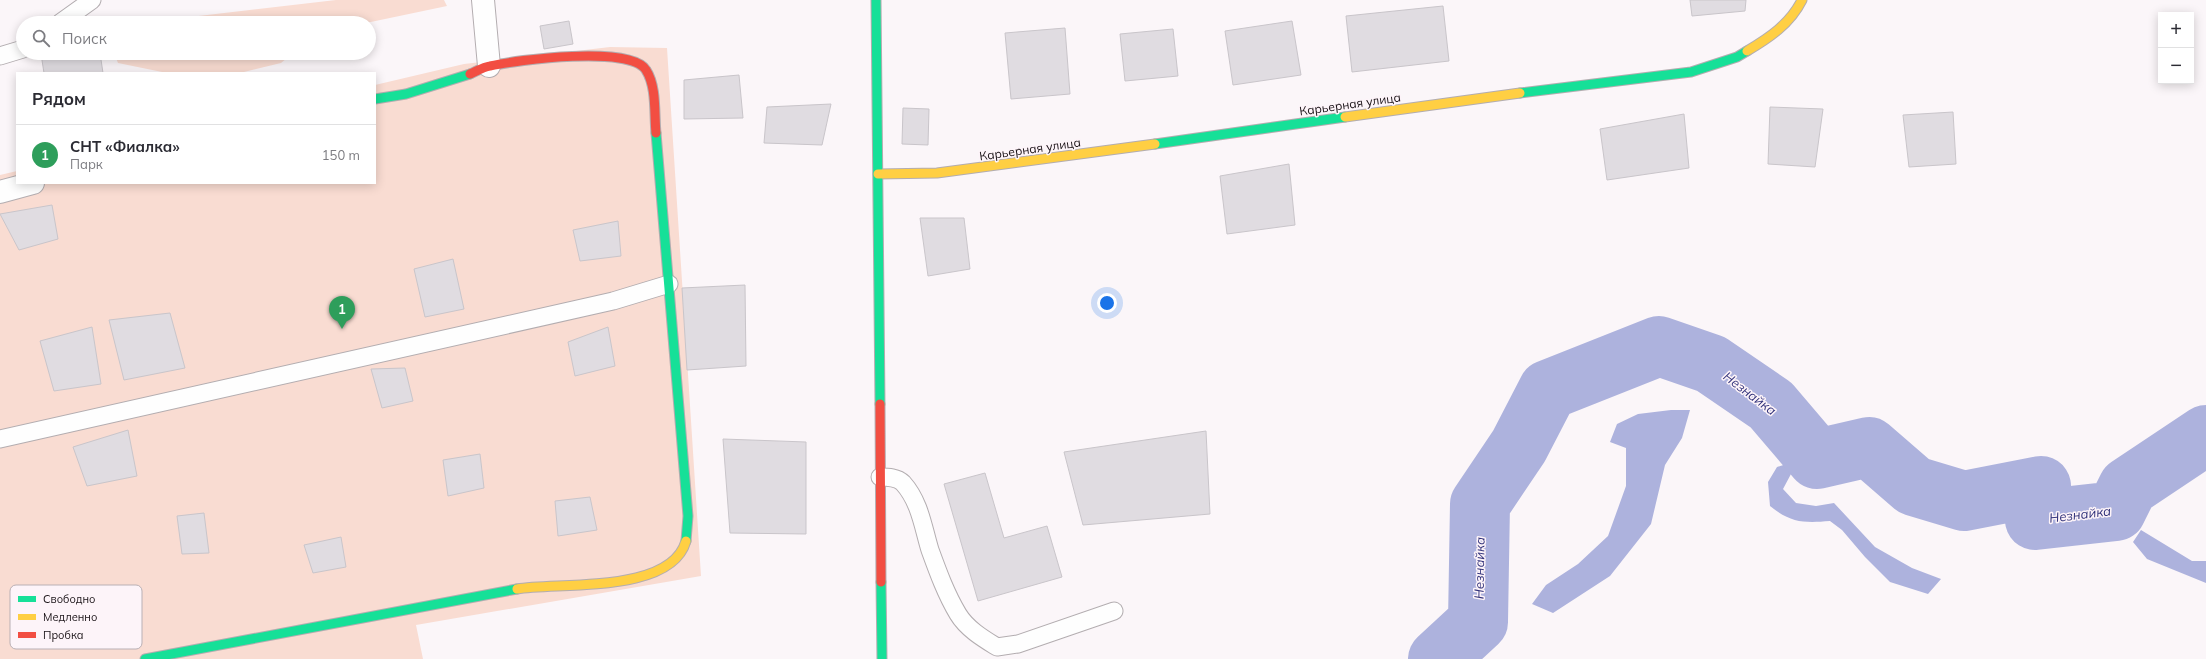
<!DOCTYPE html>
<html lang="ru">
<meta charset="utf-8">
<style>
body{margin:0;font-family:Mulish,sans-serif;background:#f7f7f7;color:#2b2b33}
.controls{position:absolute;right:12px;top:12px;display:grid;overflow:hidden;border-radius:0px;box-shadow:0 2px 10px #0003}
.controls button{width:36px;height:36px;display:grid;place-items:center;padding:0;border:0;border-bottom:1px solid #e1e1e2;background:#fff;color:#2b2b33;font:20px sans-serif}
.you{position:absolute;left:1107px;top:303px;width:14px;height:14px;margin:-10px;border:3px solid #fff;border-radius:50%;background:#1a73e8;box-shadow:0 0 0 6px #1a73e833}
.badge{display:grid;place-items:center;width:26px;height:26px;border-radius:50%;background:#0f766e;color:#fff;font-size:13px;font-weight:700}
.pin{position:absolute;translate:-50% -33px;filter:drop-shadow(0 1px 2px #0008)}
.pin::after{content:'';position:absolute;top:21px;width:14px;height:12px;background:inherit;clip-path:polygon(0 0,100% 0,50% 100%)}
.list{margin:0;padding:0;list-style:none}
h2{display:flex;justify-content:space-between;align-items:center;height:52px;margin:0;padding:0 16px;font-size:17px}
h2 small{font-size:13px;font-weight:400;color:#7c7c81}
.list li{display:grid;grid-template-columns:26px 1fr auto;gap:12px;align-items:center;box-sizing:border-box;height:60px;padding:0 16px;border-top:1px solid #e1e1e2}
.list b{display:block;font-size:15px;white-space:nowrap}
.list p{margin:0;font-size:13px;white-space:nowrap;color:#7c7c81}
.list em{font-size:13px;font-style:normal;color:#7c7c81}
.icon{flex:none;width:22px;height:22px;fill:none;stroke:currentColor;stroke-width:2;stroke-linecap:round;stroke-linejoin:round}
.map{position:relative;flex:none;width:2206px;height:659px;overflow:hidden}
.search{position:absolute;background:#fff;box-shadow:0 2px 10px #0003;left:16px;top:16px;width:360px;height:44px;display:flex;align-items:center;gap:10px;box-sizing:border-box;padding:0 14px;border-radius:22px;color:#7c7c81;font-size:15px}
.panel{position:absolute;background:#fff;box-shadow:0 2px 10px #0003;left:16px;top:72px;width:360px;height:112px;border-radius:0px}
.map>svg:first-child{display:block}
.green{fill:#f9dcd2}
.water{fill:#adb2dd}
.lines{fill:none;stroke-linecap:round;stroke-linejoin:round}
.river{stroke:#adb2dd;stroke-width:60}
.building{fill:#e0dce1;stroke:#c9c5ca}
.lane-casing{stroke:#b3adb0;stroke-width:19}
.street-casing{stroke:#b3adb0;stroke-width:24}
.fast-casing{stroke:#b3adb0;stroke-width:11}
.slow-casing{stroke:#b3adb0;stroke-width:11}
.jam-casing{stroke:#b3adb0;stroke-width:11}
.lane{stroke:#fefefe;stroke-width:17}
.street{stroke:#fefefe;stroke-width:22}
.fast{stroke:#16e098;stroke-width:9}
.slow{stroke:#ffcf43;stroke-width:9}
.jam{stroke:#f24e42;stroke-width:9}
.labels{text-anchor:middle;dominant-baseline:central;stroke-width:3;stroke-linejoin:round;paint-order:stroke}
.street-label{font-size:12px;fill:#191216;stroke:#fdf4f9}
.water-label{font-size:13px;font-style:italic;fill:#31327a;stroke:#fdf4f9}
.key{fill:#fdf4f9;stroke:#b9b0b5;stroke-width:1}
.key-label{font-size:11px;fill:#191216}
</style>
<div class="map">
<svg width="2206" height="659" viewBox="0 0 2206 659">
<rect width="100%" height="100%" fill="#fbf6f9"/>
<path class="green" d="M336 0H444L447 6 366 23H139Z
M610 47 667 48 701 576 416 625 423 659H0V175L17 171V183H375V85L464 64Z
M114 53H293L281 63 240 73H167L118 63Z"/>
<path class="water" d="M1671 410H1690L1682 438 1665 465 1651 524 1610 576 1553 613 1532 604 1546 585 1578 564 1608 536 1626 486V448L1610 442 1617 424 1638 414Z
M1796 461 1812 464 1814 472 1791 474 1783 489 1796 503 1816 506 1834 503 1875 547 1912 568 1941 579 1928 594 1890 582 1865 557 1842 530 1830 521C1804 523 1791 523 1770 506L1768 482 1777 467Z
M2141 530 2192 561H2206V583L2147 559 2133 542Z"/>
<g class="lines">
<path class="river" d="M1438 659 1478 622 1480 504 1519 446 1548 390 1659 346 1711 364 1771 405 1817 459 1869 447 1914 486 1964 501 2041 486 2035 520 2116 511 2128 487 2206 435"/>
</g>
<path class="building" d="M1690 0H1746L1745 11 1692 16Z
M1443 6 1449 61 1352 72 1346 16Z
M569 21 573 44 544 49 540 26Z
M1292 21 1301 75 1233 85 1225 31Z
M1065 28 1070 94 1011 99 1005 33Z
M1173 29 1178 76 1125 81 1120 34Z
M100 53 103 73H44L41 54Z
M739 75 743 118 684 119V80Z
M831 104 822 145 764 143 767 107Z
M1770 107 1823 109 1815 167 1768 164Z
M903 108 929 109 928 145 902 144Z
M1953 112 1956 164 1909 167 1903 115Z
M1684 114 1689 168 1607 180 1600 129Z
M1289 164 1295 225 1227 234 1220 176Z
M52 205 58 239 19 250 0 214Z
M920 218H964L970 269 928 276Z
M618 221 621 256 580 261 573 230Z
M453 259 464 309 425 317 414 269Z
M745 285 746 366 687 370 682 288Z
M170 313 185 368 124 380 109 320Z
M92 327 101 384 54 391 40 341Z
M608 327 615 366 575 376 568 342Z
M405 368 413 401 382 408 371 369Z
M128 430 137 476 87 486 73 447Z
M1206 431 1210 514 1083 525 1064 452Z
M723 439 806 442V534L730 533Z
M480 454 484 488 448 496 443 460Z
M985 473 1004 538 1047 526 1062 577 978 601 944 484Z
M590 497 597 530 558 536 555 501Z
M204 513 209 553 182 554 177 516Z
M341 537 346 567 313 573 304 545Z"/>
<g class="lines">
<defs>
<path id="lane" d="M60 23 92 0
M0 56 23 49
M0 439 613 301 669 284
M880 477C888 477 897 477 903 483 920 502 923 527 930 550 938 572 946 594 958 614 967 629 984 639 997 647L1018 644 1114 611"/>
<path id="street" d="M483 0 489 66
M0 192 33 183"/>
<path id="fast" d="M876 0 880 404
M1520 93 1691 72 1737 57 1747 51
M375 99 406 94 470 74
M656 133 688 516 686 541
M1155 144 1345 117
M881 582 882 659
M145 659 517 589"/>
<path id="slow" d="M1747 51C1769 38 1790 24 1802 0
M1345 117 1520 93
M878 174 937 173 1155 144
M517 589C560 582 671 594 686 541"/>
<path id="jam" d="M470 74C477 71 483 67 490 66 517 60 631 45 646 70 657 87 654 114 656 133
M880 404 881 582"/>
</defs>
<use href="#lane" class="lane-casing"/>
<use href="#street" class="street-casing"/>
<use href="#fast" class="fast-casing"/>
<use href="#slow" class="slow-casing"/>
<use href="#jam" class="jam-casing"/>
<use href="#lane" class="lane"/>
<use href="#street" class="street"/>
<use href="#fast" class="fast"/>
<use href="#slow" class="slow"/>
<use href="#jam" class="jam"/>
</g>
<g class="labels">
<g class="street-label">
<text transform="translate(1350 104) rotate(-8)">Карьерная улица</text>
<text transform="translate(1030 149) rotate(-8)">Карьерная улица</text>
</g>
<g class="water-label">
<text transform="translate(1750 393) rotate(37)">Незнайка</text>
<text transform="translate(2080 514) rotate(-7)">Незнайка</text>
<text transform="translate(1479 568) rotate(-89)">Незнайка</text>
</g>
</g>
<rect x="10" y="585" width="132" height="64" rx="6" class="key"/>
<rect x="18" y="596" width="18" height="6" fill="#16e098"/>
<rect x="18" y="614" width="18" height="6" fill="#ffcf43"/>
<rect x="18" y="632" width="18" height="6" fill="#f24e42"/>
<g class="key-label">
<text x="43" y="603">Свободно</text>
<text x="43" y="621">Медленно</text>
<text x="43" y="639">Пробка</text>
</g>
</svg>
<div class="controls">
<button>+</button>
<button>−</button>
</div>
<div class="you"></div>
<div class="pin badge" style="left:342px;top:329px;background:#2e9e5b">1</div>
<div class="search"><svg class="icon" aria-label="search" viewBox="0 0 24 24"><circle cx="10" cy="10" r="6"/><path d="M15 15l6 6"/></svg>Поиск</div>
<section class="panel">
<h2>Рядом<small></small></h2>
<ul class="list">
<li><span class="badge" style="background:#2e9e5b">1</span><div><b>СНТ «Фиалка»</b><p>Парк</p></div><em>150 m</em></li>
</ul>
</section>
</div>
